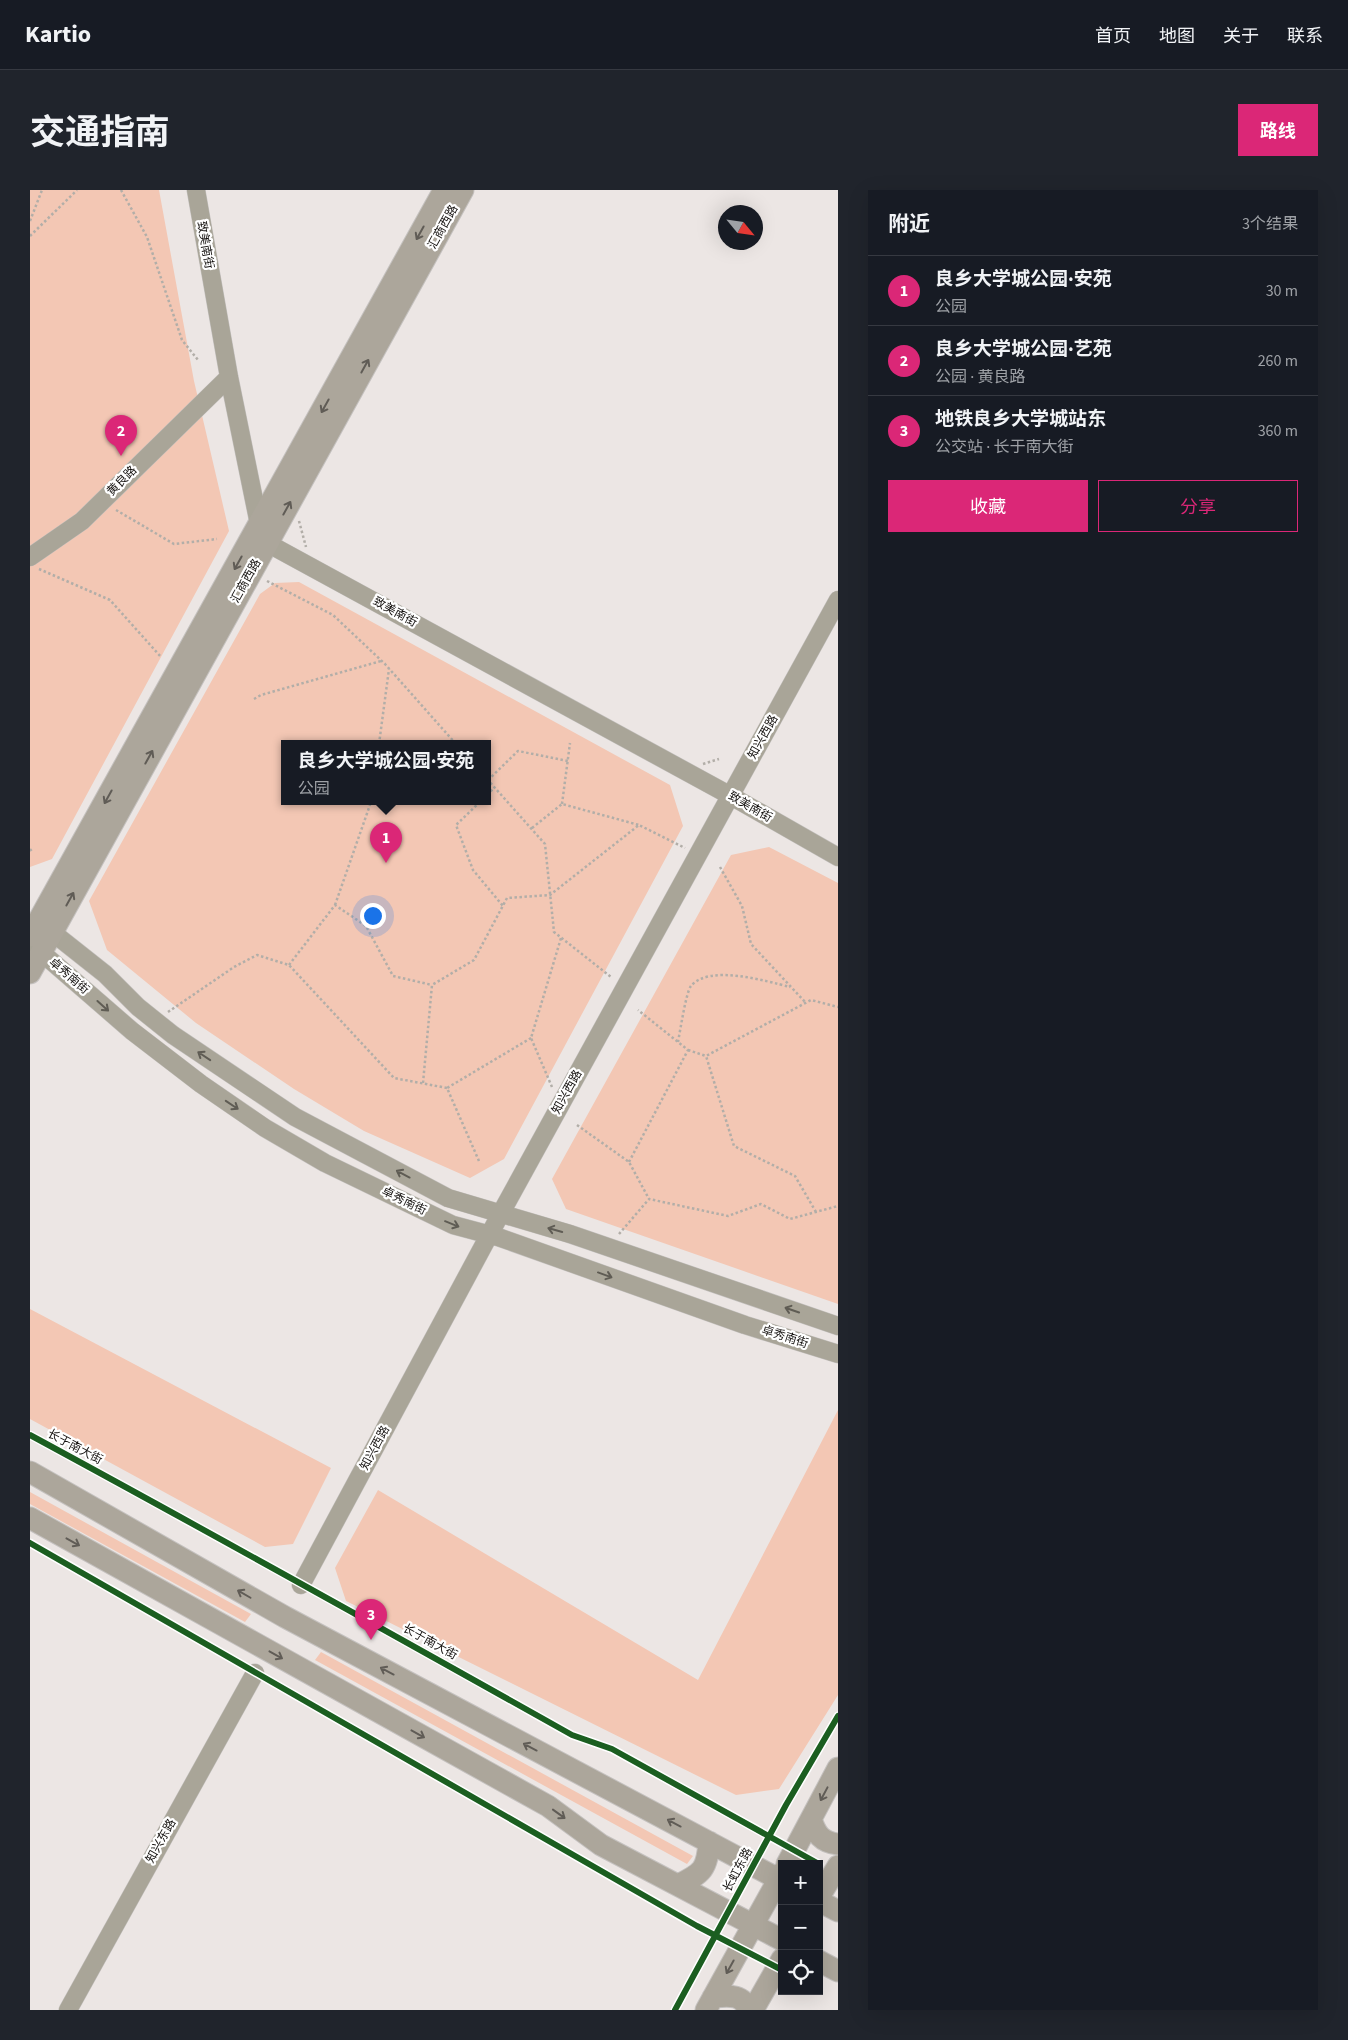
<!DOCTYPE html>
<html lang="zh">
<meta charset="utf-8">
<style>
body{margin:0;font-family:"Source Sans 3","Noto Sans SC",sans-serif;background:#20242c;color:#f1f3f6}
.controls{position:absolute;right:15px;bottom:15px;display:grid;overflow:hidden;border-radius:0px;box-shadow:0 5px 20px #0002}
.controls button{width:45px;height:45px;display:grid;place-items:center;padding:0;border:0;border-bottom:1px solid #363941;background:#171b24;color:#f1f3f6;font:25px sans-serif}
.compass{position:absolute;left:688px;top:15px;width:45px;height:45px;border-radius:50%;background:#171b24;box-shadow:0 5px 20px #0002;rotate:119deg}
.you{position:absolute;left:342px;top:725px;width:18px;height:18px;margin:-12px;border:4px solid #fff;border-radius:50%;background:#1a73e8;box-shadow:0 0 0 8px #1a73e833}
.badge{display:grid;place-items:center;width:32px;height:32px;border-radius:50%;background:#db2777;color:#fff;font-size:16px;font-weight:700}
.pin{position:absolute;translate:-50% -41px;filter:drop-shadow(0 1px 2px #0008)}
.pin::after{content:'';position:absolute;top:26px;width:18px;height:15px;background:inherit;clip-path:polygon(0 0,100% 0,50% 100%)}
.popup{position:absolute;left:251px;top:550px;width:210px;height:65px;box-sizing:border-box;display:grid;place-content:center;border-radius:0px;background:#171b24;filter:drop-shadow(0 1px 4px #0005);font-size:16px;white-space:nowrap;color:#9ea1a6}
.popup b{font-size:19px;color:#f1f3f6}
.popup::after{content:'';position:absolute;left:50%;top:100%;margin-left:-10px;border:10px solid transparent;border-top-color:#171b24}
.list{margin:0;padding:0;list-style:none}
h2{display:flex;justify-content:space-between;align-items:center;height:65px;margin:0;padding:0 20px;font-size:21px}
h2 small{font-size:16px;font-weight:400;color:#9ea1a6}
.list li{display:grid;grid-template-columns:32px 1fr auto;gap:15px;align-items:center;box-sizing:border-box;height:70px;padding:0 20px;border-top:1px solid #363941}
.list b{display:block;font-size:19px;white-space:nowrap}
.list p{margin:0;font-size:16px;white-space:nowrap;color:#9ea1a6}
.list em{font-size:16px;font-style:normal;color:#9ea1a6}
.actions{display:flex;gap:10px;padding:15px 20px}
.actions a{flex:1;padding:11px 0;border:1px solid #db2777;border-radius:0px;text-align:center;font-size:18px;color:#db2777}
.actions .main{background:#db2777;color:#fff}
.icon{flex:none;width:28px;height:28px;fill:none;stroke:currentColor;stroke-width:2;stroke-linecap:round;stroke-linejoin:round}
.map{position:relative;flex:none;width:808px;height:1820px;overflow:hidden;border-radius:0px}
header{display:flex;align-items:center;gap:30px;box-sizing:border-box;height:70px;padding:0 25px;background:#171b24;border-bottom:1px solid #363941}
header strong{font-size:24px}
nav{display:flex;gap:28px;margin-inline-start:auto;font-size:18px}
.intro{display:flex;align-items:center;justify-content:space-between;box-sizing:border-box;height:120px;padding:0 30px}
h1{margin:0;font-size:35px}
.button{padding:12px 22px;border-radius:0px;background:#db2777;color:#fff;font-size:18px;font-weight:700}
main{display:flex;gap:30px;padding:0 30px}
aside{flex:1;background:#171b24;border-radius:0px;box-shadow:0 5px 20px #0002}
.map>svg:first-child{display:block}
.green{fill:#f3c7b4;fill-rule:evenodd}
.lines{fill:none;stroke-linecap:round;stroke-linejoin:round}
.minor-casing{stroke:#c4c1bf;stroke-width:19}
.major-casing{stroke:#c4c1bf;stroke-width:23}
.path{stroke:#b2aea8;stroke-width:2.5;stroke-dasharray:2.5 2.5;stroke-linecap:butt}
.minor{stroke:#a9a598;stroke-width:18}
.major{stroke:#aca69b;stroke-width:21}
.cycleway-casing{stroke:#fff;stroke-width:9}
.cycleway{stroke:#1b5e20;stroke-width:6}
.oneway{stroke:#605c56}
.oneway2{stroke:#5f5c54}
.labels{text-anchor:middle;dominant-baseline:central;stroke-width:4.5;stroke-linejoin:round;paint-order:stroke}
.street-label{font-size:12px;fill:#151210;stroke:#fff}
</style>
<header>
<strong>Kartio</strong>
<nav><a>首页</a><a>地图</a><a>关于</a><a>联系</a></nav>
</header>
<div class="intro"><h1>交通指南</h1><a class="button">路线</a></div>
<main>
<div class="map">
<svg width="808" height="1820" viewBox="0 0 808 1820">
<rect width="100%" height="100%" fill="#ece6e4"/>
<path class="green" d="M0 0H129L164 191 199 341 22 669 0 677Z
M269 392 640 595 653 636 474 969 440 988 334 941 264 899 166 833 77 760 59 711 230 404 245 393ZM255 554H457V612H255Z
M739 657 808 693V1114L536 1019 522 989 701 665Z
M0 1119 301 1278 263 1354 235 1357 0 1229Z
M808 1220V1505L749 1599 706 1605 316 1411 305 1378 348 1300 668 1490Z
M0 1302 221 1424 215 1432 0 1314Z
M291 1462 663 1666 657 1674 285 1470Z"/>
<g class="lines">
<defs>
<path id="minor" d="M166 0 199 187 229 334 237 353 701 606 808 667
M0 367 52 331 199 187
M14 732 22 742 75 784 108 817 143 845 265 927 418 1008 540 1044 808 1136
M5 753 11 762 102 841 171 894 235 938 295 973 423 1035 468 1047 715 1135 808 1164
M271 1395 471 1023 808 410
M38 1820 225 1483"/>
<path id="major" d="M0 746 414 0
M0 783 433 0
M0 1282 255 1427 752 1691
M0 1328 518 1616 571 1655 752 1750
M781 1629C786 1644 791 1652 808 1654
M757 1674 808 1578
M648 1695C673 1683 677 1679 679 1652
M789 1707 808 1676
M789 1711 808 1721
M789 1771 808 1781
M683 1807C697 1806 713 1803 718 1820
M676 1820 752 1683
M723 1820 752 1769"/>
</defs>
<use href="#minor" class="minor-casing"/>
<use href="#major" class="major-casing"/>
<path class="path" d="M91 0 117 47 152 150 168 170
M0 31 12 0
M0 46 47 0
M86 320 144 354 187 349
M269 331 276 357
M9 379 80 410 131 467
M237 391 303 425 355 474 426 554
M224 509 231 505 351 471
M349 554 359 479
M673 574 689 569
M457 589 515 654 524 742 581 787
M458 590 488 561 538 571
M457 605 465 597
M450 612 426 635 443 680 473 716
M532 614 540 553
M502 638 532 614 609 635
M0 659 3 663
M690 677 712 716 721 754 776 813
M305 715 341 612
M259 775 305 715 336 736 363 786 402 795
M138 822 204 777 227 765 259 775 364 888 417 898
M648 852C650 842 656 802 661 796 679 774 736 791 760 797
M658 860 676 866
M393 893 402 795 444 770 477 708 520 705 609 635 655 658
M522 897 501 848 531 748
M547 935 599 972 619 1009
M449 971 417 898 501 848
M599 972 658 860 608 820
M786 1022 765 986 704 956 676 866 781 810 808 817
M589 1044 619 1009 698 1026 731 1014 760 1029 808 1016"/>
<use href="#minor" class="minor"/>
<use href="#major" class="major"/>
<defs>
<path id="cycleway" d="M0 1245C181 1343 362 1444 542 1545L582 1559 789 1674
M0 1353 667 1736 752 1780
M645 1820 756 1615 808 1526"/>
</defs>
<use href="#cycleway" class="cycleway-casing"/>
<use href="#cycleway" class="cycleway"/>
</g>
<defs><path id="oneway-shaft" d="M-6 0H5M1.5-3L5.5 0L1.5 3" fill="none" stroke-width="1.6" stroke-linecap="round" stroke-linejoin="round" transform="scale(1.25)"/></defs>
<g class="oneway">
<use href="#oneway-shaft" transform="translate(390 43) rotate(119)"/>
<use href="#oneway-shaft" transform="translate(335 176) rotate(-61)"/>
<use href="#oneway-shaft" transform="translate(295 216) rotate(119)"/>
<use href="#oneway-shaft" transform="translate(257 318) rotate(-61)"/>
<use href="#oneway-shaft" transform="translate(208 373) rotate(119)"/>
<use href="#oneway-shaft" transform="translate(119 567) rotate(-61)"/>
<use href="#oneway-shaft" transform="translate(78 607) rotate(119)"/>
<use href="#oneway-shaft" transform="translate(40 709) rotate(-61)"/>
<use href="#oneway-shaft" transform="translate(43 1352) rotate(29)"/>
<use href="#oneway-shaft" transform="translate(214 1404) rotate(-150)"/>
<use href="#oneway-shaft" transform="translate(246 1465) rotate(29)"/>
<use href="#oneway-shaft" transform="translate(357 1481) rotate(-152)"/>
<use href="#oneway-shaft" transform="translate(388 1544) rotate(29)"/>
<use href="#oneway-shaft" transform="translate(500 1557) rotate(-152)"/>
<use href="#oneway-shaft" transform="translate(794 1604) rotate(118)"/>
<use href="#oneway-shaft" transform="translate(529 1624) rotate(36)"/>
<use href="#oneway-shaft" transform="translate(644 1633) rotate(-152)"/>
<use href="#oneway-shaft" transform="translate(700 1777) rotate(119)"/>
</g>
<g class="oneway2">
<use href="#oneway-shaft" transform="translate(73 816) rotate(42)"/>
<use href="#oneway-shaft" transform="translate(174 866) rotate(-146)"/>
<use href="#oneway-shaft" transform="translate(202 915) rotate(34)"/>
<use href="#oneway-shaft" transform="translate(373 984) rotate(-152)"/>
<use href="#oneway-shaft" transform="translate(422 1034) rotate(22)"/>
<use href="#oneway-shaft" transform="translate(525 1040) rotate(-164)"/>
<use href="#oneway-shaft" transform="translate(575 1085) rotate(20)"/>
<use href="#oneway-shaft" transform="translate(762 1120) rotate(-161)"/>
</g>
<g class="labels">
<g class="street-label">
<text transform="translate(413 37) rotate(-61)">汇商西路</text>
<text transform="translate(175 55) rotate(80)">致美南街</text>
<text transform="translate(92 291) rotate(-45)">黄良路</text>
<text transform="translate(216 391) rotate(-61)">汇商西路</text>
<text transform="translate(365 422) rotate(29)">致美南街</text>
<text transform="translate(733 547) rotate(-61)">知兴西路</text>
<text transform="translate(720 617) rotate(30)">致美南街</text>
<text transform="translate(39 786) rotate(41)">卓秀南街</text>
<text transform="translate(537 902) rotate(-61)">知兴西路</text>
<text transform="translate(374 1011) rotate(26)">卓秀南街</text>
<text transform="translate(755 1147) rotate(18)">卓秀南街</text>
<text transform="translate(45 1257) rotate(28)">长于南大街</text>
<text transform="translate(345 1258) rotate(-62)">知兴西路</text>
<text transform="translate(400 1452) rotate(29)">长于南大街</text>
<text transform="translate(131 1651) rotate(-61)">知兴东路</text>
<text transform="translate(708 1680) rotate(-62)">长虹东路</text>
</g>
</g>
</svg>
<div class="controls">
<button>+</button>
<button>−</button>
<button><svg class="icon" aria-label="locate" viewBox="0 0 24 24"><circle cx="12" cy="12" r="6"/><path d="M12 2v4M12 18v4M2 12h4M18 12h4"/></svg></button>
</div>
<svg class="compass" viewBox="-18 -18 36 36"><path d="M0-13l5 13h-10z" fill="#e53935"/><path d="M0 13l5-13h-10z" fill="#9ea1a6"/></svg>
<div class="you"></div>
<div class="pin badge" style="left:356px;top:673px">1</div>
<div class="popup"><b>良乡大学城公园·安苑</b>公园</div>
<div class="pin badge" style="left:91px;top:266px">2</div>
<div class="pin badge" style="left:341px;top:1450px">3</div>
</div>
<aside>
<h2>附近<small>3个结果</small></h2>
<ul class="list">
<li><span class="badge">1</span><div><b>良乡大学城公园·安苑</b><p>公园</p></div><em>30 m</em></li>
<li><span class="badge">2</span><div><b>良乡大学城公园·艺苑</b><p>公园 · 黄良路</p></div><em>260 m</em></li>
<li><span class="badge">3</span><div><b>地铁良乡大学城站东</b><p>公交站 · 长于南大街</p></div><em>360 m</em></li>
</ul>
<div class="actions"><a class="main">收藏</a><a>分享</a></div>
</aside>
</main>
